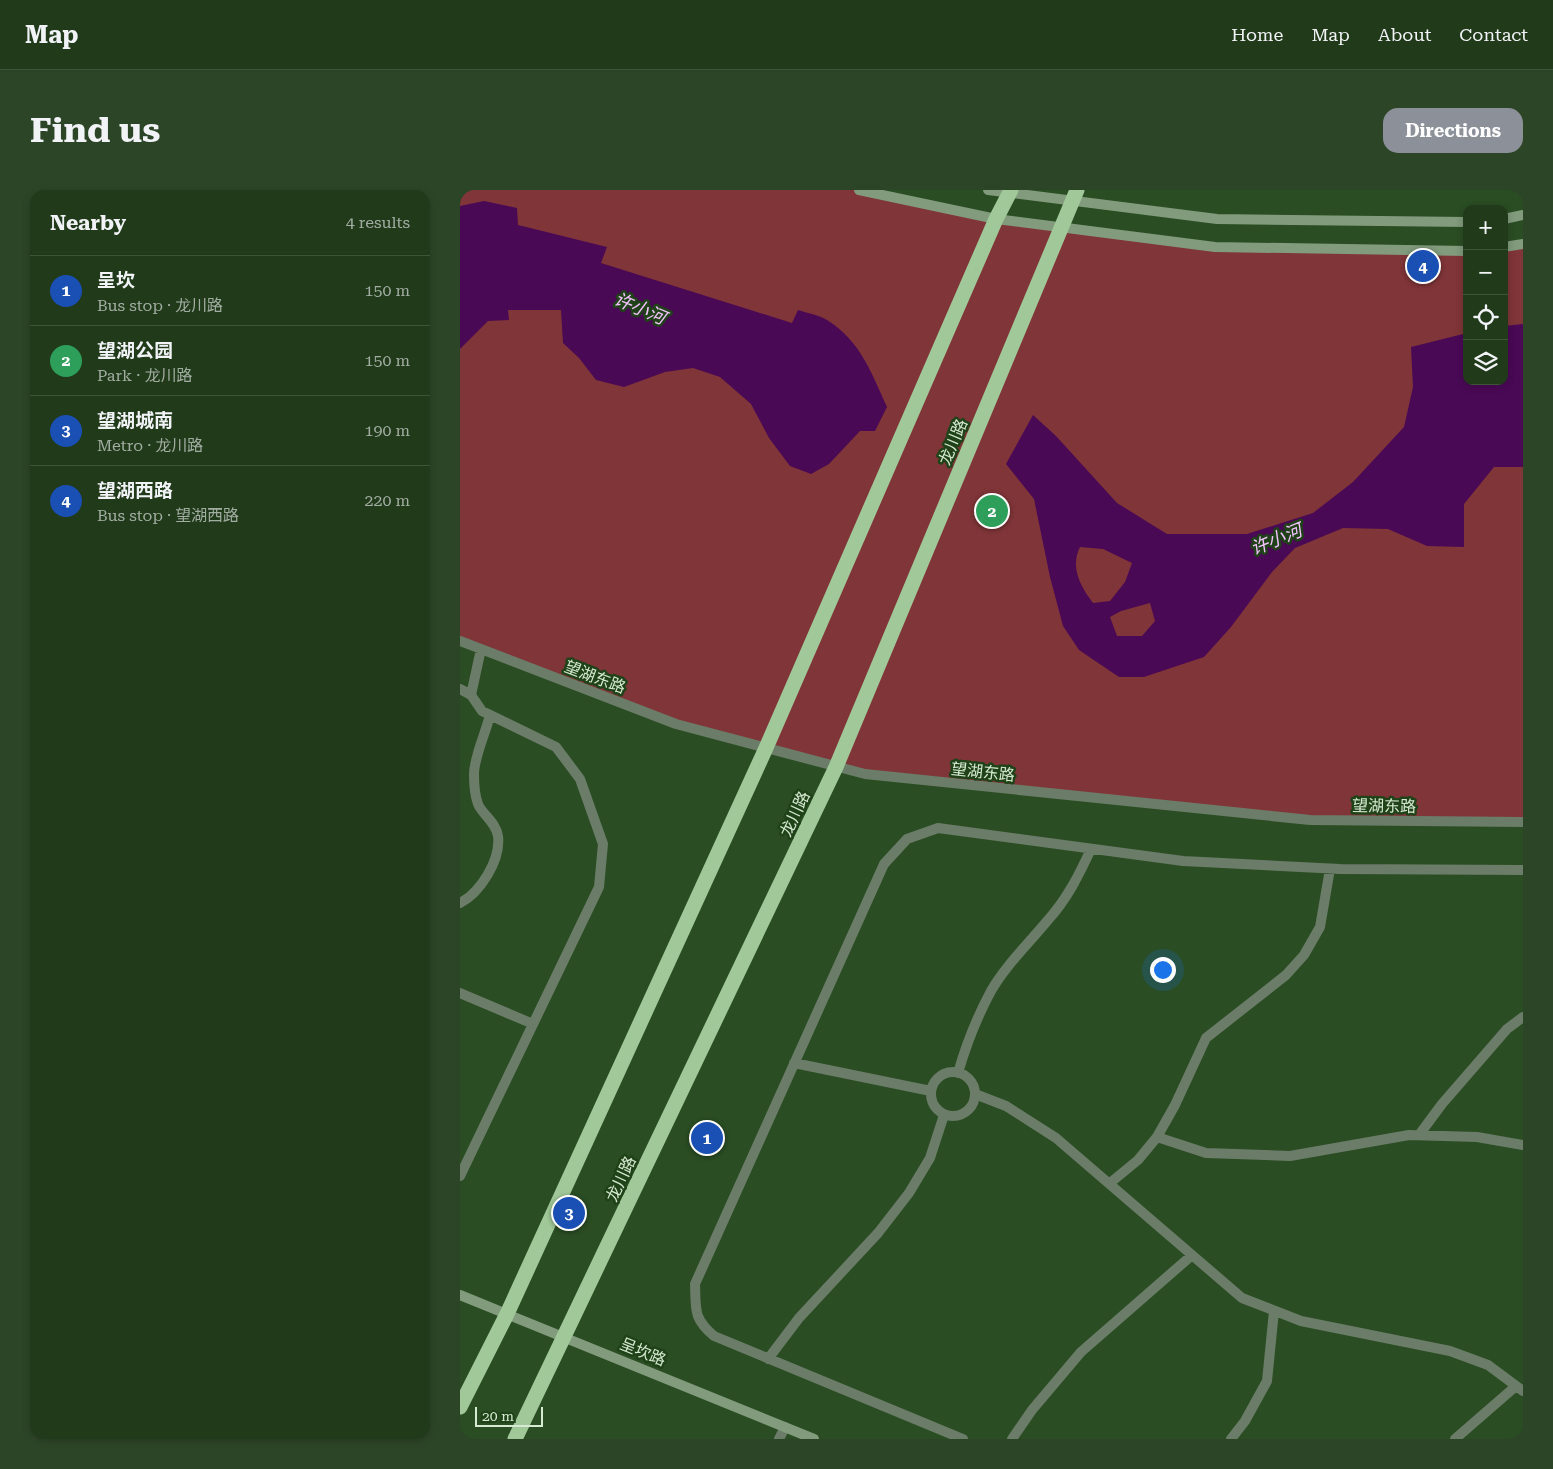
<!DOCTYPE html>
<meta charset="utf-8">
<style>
body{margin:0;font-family:"Roboto Serif","Noto Sans SC",serif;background:#2d4527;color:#f1f3f6}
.controls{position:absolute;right:15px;top:15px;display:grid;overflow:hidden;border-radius:10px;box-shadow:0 2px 8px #0003}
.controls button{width:45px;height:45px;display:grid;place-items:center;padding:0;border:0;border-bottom:1px solid #3d5439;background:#203a1a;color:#f1f3f6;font:25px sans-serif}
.scale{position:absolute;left:15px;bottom:12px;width:68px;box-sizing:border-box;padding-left:5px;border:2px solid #d5ead1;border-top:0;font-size:14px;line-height:18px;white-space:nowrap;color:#d5ead1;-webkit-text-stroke:4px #204218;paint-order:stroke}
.you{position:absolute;left:702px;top:779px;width:18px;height:18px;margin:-12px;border:4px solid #fff;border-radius:50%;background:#1a73e8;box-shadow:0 0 0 8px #1a73e833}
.badge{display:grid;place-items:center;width:32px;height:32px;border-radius:50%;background:#8c9099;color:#fff;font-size:16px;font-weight:700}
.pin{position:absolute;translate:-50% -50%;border:2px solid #fff;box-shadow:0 1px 5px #0006}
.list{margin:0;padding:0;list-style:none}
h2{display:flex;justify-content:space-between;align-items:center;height:65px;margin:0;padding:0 20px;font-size:21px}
h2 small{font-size:16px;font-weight:400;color:#a2ada2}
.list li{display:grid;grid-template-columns:32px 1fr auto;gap:15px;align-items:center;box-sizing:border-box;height:70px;padding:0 20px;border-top:1px solid #3d5439}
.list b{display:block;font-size:19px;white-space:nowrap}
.list p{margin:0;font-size:16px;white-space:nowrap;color:#a2ada2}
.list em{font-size:16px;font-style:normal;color:#a2ada2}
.icon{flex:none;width:28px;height:28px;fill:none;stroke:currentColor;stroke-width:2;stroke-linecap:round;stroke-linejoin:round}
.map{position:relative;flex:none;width:1063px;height:1249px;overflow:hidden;border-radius:15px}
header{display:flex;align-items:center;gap:30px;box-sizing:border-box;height:70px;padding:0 25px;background:#203a1a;border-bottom:1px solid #3d5439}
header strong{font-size:24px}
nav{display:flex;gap:28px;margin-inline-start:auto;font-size:18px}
.intro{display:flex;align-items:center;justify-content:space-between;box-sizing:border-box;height:120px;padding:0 30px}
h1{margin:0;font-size:35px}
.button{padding:12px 22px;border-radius:15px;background:#8c9099;color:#fff;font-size:18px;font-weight:700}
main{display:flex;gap:30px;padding:0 30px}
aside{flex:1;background:#203a1a;border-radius:15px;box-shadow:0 2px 8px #0003}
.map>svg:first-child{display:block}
.green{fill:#803538}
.water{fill:#490955;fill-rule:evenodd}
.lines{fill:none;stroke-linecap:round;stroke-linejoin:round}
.street{stroke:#6b7c68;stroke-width:10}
.secondary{stroke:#819b7c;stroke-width:10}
.highway{stroke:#a0c898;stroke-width:15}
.labels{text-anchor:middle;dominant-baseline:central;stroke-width:5;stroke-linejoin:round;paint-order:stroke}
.street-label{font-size:16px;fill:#d5ead1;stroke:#204218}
.water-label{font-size:18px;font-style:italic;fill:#f4c3ff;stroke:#204218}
</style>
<header>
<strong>Map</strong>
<nav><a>Home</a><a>Map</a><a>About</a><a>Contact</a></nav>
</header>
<div class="intro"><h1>Find us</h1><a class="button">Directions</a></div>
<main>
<aside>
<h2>Nearby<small>4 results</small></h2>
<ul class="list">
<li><span class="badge" style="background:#1a4fb4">1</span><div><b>呈坎</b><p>Bus stop · 龙川路</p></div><em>150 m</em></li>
<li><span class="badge" style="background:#2e9e5b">2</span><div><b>望湖公园</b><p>Park · 龙川路</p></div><em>150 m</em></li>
<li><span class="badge" style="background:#1a4fb4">3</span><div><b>望湖城南</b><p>Metro · 龙川路</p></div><em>190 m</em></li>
<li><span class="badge" style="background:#1a4fb4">4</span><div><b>望湖西路</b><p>Bus stop · 望湖西路</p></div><em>220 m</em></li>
</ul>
</aside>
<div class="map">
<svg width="1063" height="1249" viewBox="0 0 1063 1249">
<rect width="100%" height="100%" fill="#2a4d23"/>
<path class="green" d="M0 0H399L536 29 755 57 1007 61V191H1044V57L1063 54V632L850 630 405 584 216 534 0 451Z"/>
<path class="water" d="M24 11 57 18 58 35 147 57 141 73 332 133 338 120C347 123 359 125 367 130 400 150 412 184 427 217L415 241H400L369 274 351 284 330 276 309 248 291 214 260 187 233 178 205 182 164 197 136 190 119 168 103 153 101 120H48L49 130 28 131 0 159V16Z
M1063 134V277H1034L1004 314V357L967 356 928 339 883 338 835 358 812 382 771 437 744 467 684 487H659L619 460 603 436 590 387 574 309 546 274 573 225 596 246 657 313 707 344H787L853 323 893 292 944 237 953 197 951 157 1007 143V191H1044V136ZM620 357 643 359 672 373 665 392 650 411 633 413C620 396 610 377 620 357ZM690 413 695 431 682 446H657L650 427 661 421Z"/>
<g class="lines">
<path class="street" d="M0 451 216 534 405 584 850 630 1063 632
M0 499 11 505
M0 713C20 703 41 670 38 646 36 632 21 623 18 614 15 606 14 593 14 584 14 567 26 542 30 525
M0 803 73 834
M334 873 471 901
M471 904a22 22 0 1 1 44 0a22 22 0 1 1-44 0Z
M498 883C506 855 517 827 531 801 546 775 569 753 588 730 607 709 619 685 631 659
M515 904 546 916 596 948 782 1108 841 1131 990 1161 1028 1175 1063 1201
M959 945 982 914 1047 839 1063 827
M697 947 746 963 830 966 949 945 1017 947 1063 955
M0 986 139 697 143 654 120 589 96 557 22 521 11 505 21 459
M650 993 678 970 697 947 715 915 746 848 826 785 844 765 860 737 870 679
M308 1169 339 1128 418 1043 449 1003 470 968 484 925
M319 1249 325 1237
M503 1249 254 1146C233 1128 236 1120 235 1094L424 674 447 649 478 638 723 671 880 679 1063 680
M552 1249 572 1220 621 1162 731 1066
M771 1249 785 1231 807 1191 814 1121
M995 1249 1056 1196"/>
<path class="secondary" d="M399 0 536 29 755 57 1007 61
M528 0 757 29 1007 32
M1044 29 1063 25
M1044 57 1063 54
M0 1105 354 1249"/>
<path class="highway" d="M0 1217 47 1124 306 558 536 29 551 0
M55 1249 376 577 617 0"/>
</g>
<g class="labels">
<g class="street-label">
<text transform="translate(493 252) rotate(-67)">龙川路</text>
<text transform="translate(135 487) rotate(21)">望湖东路</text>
<text transform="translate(523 582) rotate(6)">望湖东路</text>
<text transform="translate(924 616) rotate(1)">望湖东路</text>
<text transform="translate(335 624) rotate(-65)">龙川路</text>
<text transform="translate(161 989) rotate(-65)">龙川路</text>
<text transform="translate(183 1162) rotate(22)">呈坎路</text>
</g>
<g class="water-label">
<text transform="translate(180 118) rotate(23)">许小河</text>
<text transform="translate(816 349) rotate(-22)">许小河</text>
</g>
</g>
</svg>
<div class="controls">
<button>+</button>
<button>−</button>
<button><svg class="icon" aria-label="locate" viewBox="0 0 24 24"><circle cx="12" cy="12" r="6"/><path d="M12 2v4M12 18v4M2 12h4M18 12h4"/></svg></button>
<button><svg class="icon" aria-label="layers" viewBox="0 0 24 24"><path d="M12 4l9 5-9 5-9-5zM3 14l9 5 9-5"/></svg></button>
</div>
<div class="scale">20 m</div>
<div class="you"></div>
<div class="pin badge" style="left:247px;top:948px;background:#1a4fb4">1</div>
<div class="pin badge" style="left:532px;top:321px;background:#2e9e5b">2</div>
<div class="pin badge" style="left:109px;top:1023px;background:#1a4fb4">3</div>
<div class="pin badge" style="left:963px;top:76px;background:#1a4fb4">4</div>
</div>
</main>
